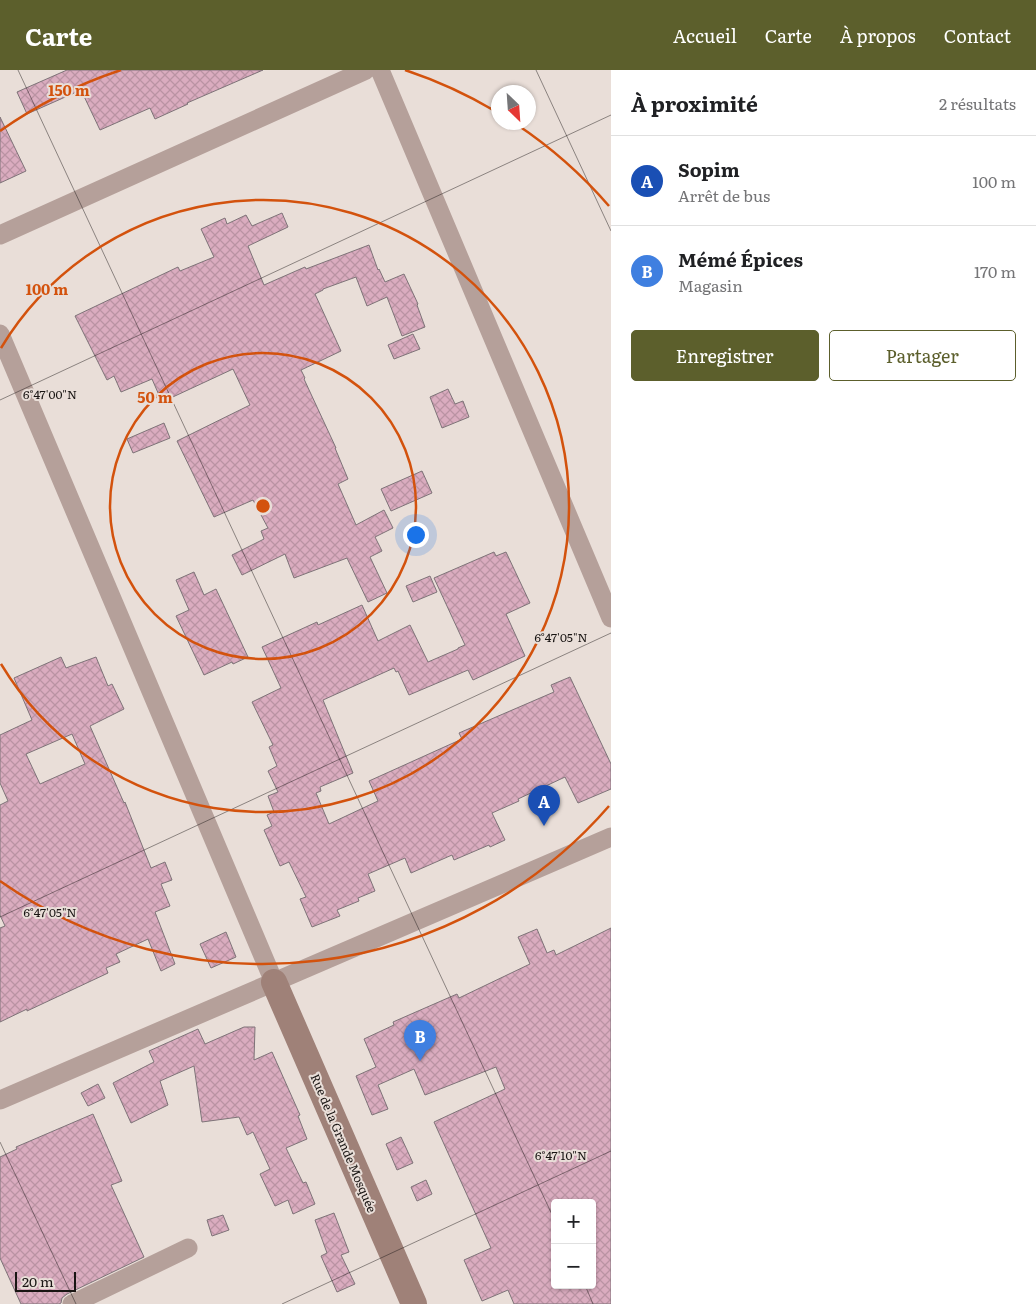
<!DOCTYPE html>
<html lang="fr">
<meta charset="utf-8">
<style>
body{margin:0;font-family:Literata,serif;background:#f6f6f6;color:#202124}
.controls{position:absolute;right:15px;bottom:15px;display:grid;overflow:hidden;border-radius:5px;box-shadow:0 1px 4px #0004}
.controls button{width:45px;height:45px;display:grid;place-items:center;padding:0;border:0;border-bottom:1px solid #e0e0e0;background:#fff;color:#202124;font:25px sans-serif}
.compass{position:absolute;left:491px;top:15px;width:45px;height:45px;border-radius:50%;background:#fff;box-shadow:0 1px 4px #0004;rotate:155deg}
.scale{position:absolute;left:15px;bottom:12px;width:61px;box-sizing:border-box;padding-left:5px;border:2px solid #191513;border-top:0;font-size:14px;line-height:18px;white-space:nowrap;color:#191513;-webkit-text-stroke:4px #e9ded8;paint-order:stroke}
.you{position:absolute;left:415px;top:464px;width:18px;height:18px;margin:-12px;border:4px solid #fff;border-radius:50%;background:#1a73e8;box-shadow:0 0 0 8px #1a73e833}
.badge{display:grid;place-items:center;width:32px;height:32px;border-radius:50%;background:#5c5f2c;color:#fff;font-size:16px;font-weight:700}
.pin{position:absolute;translate:-50% -41px;filter:drop-shadow(0 1px 2px #0008)}
.pin::after{content:'';position:absolute;top:26px;width:18px;height:15px;background:inherit;clip-path:polygon(0 0,100% 0,50% 100%)}
.list{margin:0;padding:0;list-style:none}
h2{display:flex;justify-content:space-between;align-items:center;height:65px;margin:0;padding:0 20px;font-size:21px}
h2 small{font-size:16px;font-weight:400;color:#757577}
.list li{display:grid;grid-template-columns:32px 1fr auto;gap:15px;align-items:center;box-sizing:border-box;height:90px;padding:0 20px;border-top:1px solid #e0e0e0}
.list b{display:block;font-size:19px;white-space:nowrap}
.list p{margin:0;font-size:16px;white-space:nowrap;color:#757577}
.list em{font-size:16px;font-style:normal;color:#757577}
.actions{display:flex;gap:10px;padding:15px 20px}
.actions a{flex:1;padding:11px 0;border:1px solid #5c5f2c;border-radius:5px;text-align:center;font-size:18px;color:#5c5f2c}
.actions .main{background:#5c5f2c;color:#fff}
.map{position:relative;flex:none;width:611px;height:1234px;overflow:hidden}
header{display:flex;align-items:center;gap:30px;box-sizing:border-box;height:70px;padding:0 25px;background:#5c5f2c;color:#fff}
header strong{font-size:24px}
nav{display:flex;gap:28px;margin-inline-start:auto;font-size:18px}
main{display:flex}
aside{flex:1;background:#fff}
.map>svg:first-child{display:block}
.building{fill:url(#building-cross-hatch);stroke:#7e7378;fill-rule:evenodd}
.lines{fill:none;stroke-linecap:round;stroke-linejoin:round}
.street{stroke:#b5a09a;stroke-width:19}
.secondary{stroke:#9f8178;stroke-width:26}
.ticks{fill:none;stroke:#191513;stroke-width:1;stroke-opacity:0.45}
.ring{fill:none;stroke:#d3520d;stroke-width:2.5}
.labels{text-anchor:middle;dominant-baseline:central;stroke-width:4;stroke-linejoin:round;paint-order:stroke}
.street-label{font-size:12px;fill:#191513;stroke:#e9ded8}
.ticks-label{font-size:12px;text-anchor:middle;fill:#191513;stroke:#e9ded8;stroke-width:4;stroke-linejoin:round;paint-order:stroke}
.centre{fill:#d3520d;stroke:#e9ded8;stroke-width:2.5}
.ring-label{font-size:15px;text-anchor:middle;font-weight:bold;fill:#d3520d;stroke:#e9ded8;stroke-width:4;stroke-linejoin:round;paint-order:stroke}
</style>
<header>
<strong>Carte</strong>
<nav><a>Accueil</a><a>Carte</a><a>À propos</a><a>Contact</a></nav>
</header>
<main>
<div class="map">
<svg width="611" height="1234" viewBox="0 0 611 1234">
<defs>
<pattern id="building-cross-hatch" width="8" height="8" patternUnits="userSpaceOnUse" patternTransform="scale(1.25)"><rect width="8" height="8" fill="#daacbf"/><path d="M0 0l8 8M0 8l8-8" fill="none" stroke="#ba93a3"/></pattern>
</defs>
<rect width="100%" height="100%" fill="#e9ded8"/>
<path class="building" d="M67 0H263L187 33 188 34 155 49 150 38 100 60 81 20 27 44 17 22Z
M0 47 26 101 0 113Z
M282 143 288 157 248 176 264 215 305 197 306 199 369 175 378 200 379 199 385 212 404 204 418 234 417 235 425 257 402 266 387 227 367 236 356 207 323 219V220L315 224 341 281 301 300 305 308 304 309 336 378H335L348 409 338 414 356 455 384 440 393 458 375 467 382 481 370 487 387 523 368 532 347 488 294 508 285 484 242 505 232 485 264 469 261 461 268 458 253 430 214 447 177 371 250 335 233 299 162 332 152 309 121 322 114 306 107 310 75 246 178 197 180 201 214 187 201 159 225 148 227 154 246 145 252 156Z
M413 264 420 279 394 289 388 275Z
M448 319 455 334 463 331 469 347 442 358 430 327Z
M164 353 170 368 133 383 127 369Z
M422 401 432 423 391 441 381 419Z
M494 482 496 486 506 482 530 533 506 544 525 586 473 610 468 600 409 625 398 601 396 602 394 598 323 630 353 703 320 717 321 721 316 723 329 754 378 731 369 711 462 669 459 663 554 622 551 615 570 607 611 694V719L578 733 565 707 518 729 519 731 492 743 505 770 490 777 489 775 454 790 452 785 411 803 405 788 368 804 375 821 358 828 359 831 337 840 340 846 312 857 300 829 306 827 289 792 280 796 264 760 272 756 267 745 274 742 268 726 278 722 268 701 277 696 269 677 273 675 252 632 281 618 262 577 317 552 318 555 362 535 378 571 410 555 428 592 458 579V578L465 575 434 508Z
M194 502 204 525 216 519 248 587 233 594 232 592 204 605 176 546 189 540 176 510Z
M430 506 437 522 413 532 406 516Z
M61 587 66 598 96 587 108 616 112 614 124 639 90 656 124 733 125 732 151 798 165 792 172 810 161 814 170 836 155 842 175 894 161 901 148 869 116 884 120 892 106 898 108 903 27 941V939L0 952V858L5 856 0 845V735L8 731 0 713V665L32 650 14 608ZM72 664 85 694 40 714 26 684Z
M611 858V1234H514L508 1220 482 1231 464 1190 491 1178 434 1052 505 1019 496 997 425 1025 414 999 378 1015 388 1039 372 1045 356 1006 376 997 364 969 394 955 393 952 457 924 459 928 530 894 518 867 537 859 547 883 554 880 556 885ZM555 1133H592V1215H555Z
M226 862 236 887 211 898 200 874Z
M244 957H255L254 990 272 982 300 1045 298 1046 307 1069 286 1078 303 1113 306 1112 315 1134 293 1144 288 1130 275 1136 260 1104 270 1099 253 1062 247 1065 239 1047 202 1052 194 996 160 1011 168 1035 131 1053 113 1013 154 992 149 981 198 959 205 974Z
M98 1014 105 1028 88 1036 81 1023Z
M93 1044 122 1111 111 1115 144 1187 67 1224 62 1228 61 1233 59 1234H21L0 1188V1087L17 1079 16 1077Z
M401 1067 413 1093 397 1100 386 1074Z
M426 1110 432 1124 417 1131 411 1117Z
M334 1143 349 1182 341 1185 355 1214 337 1222 321 1186 327 1183 315 1150Z
M223 1145 229 1160 212 1166 207 1150Z"/>
<g class="lines">
<path class="street" d="M380 0 611 548
M0 165 366 0
M0 264 274 912
M0 1030 611 767
M72 1234 188 1178"/>
<path class="secondary" d="M274 912 414 1234"/>
</g>
<path class="ticks" d="M18 0 555 1151M536 0 611 161M0 330 611 45M0 847 611 563M0 1072 76 1234M585 1215 593 1234M282 1234 611 1081"/>
<g class="ring">
<circle cx="263" cy="436" r="153"/>
<path d="M1 278A306 306 0 1 1 1 594"/>
<path d="M609 736A458 458 0 0 1 0 811M0 61A458 458 0 0 1 121 0M405 0A458 458 0 0 1 495 41M516 54A458 458 0 0 1 609 136"/>
</g>
<g class="labels">
<g class="street-label">
<text transform="translate(344 1073) rotate(67)">Rue de la Grande Mosquée</text>
</g>
</g>
<g class="ticks-label">
<text x="50" y="329">6°47'00"N</text>
<text x="561" y="572">6°47'05"N</text>
<text x="50" y="847">6°47'05"N</text>
<text x="561" y="1090">6°47'10"N</text>
</g>
<circle cx="263" cy="436" r="8" class="centre"/>
<g class="ring-label">
<text x="69" y="26">150 m</text>
<text x="47" y="225">100 m</text>
<text x="155" y="333">50 m</text>
</g>
</svg>
<div class="controls">
<button>+</button>
<button>−</button>
</div>
<svg class="compass" viewBox="-18 -18 36 36"><path d="M0-13l5 13h-10z" fill="#e53935"/><path d="M0 13l5-13h-10z" fill="#757577"/></svg>
<div class="scale">20 m</div>
<div class="you"></div>
<div class="pin badge" style="left:544px;top:756px;background:#1a4fb4">A</div>
<div class="pin badge" style="left:420px;top:991px;background:#3f7fe0">B</div>
</div>
<aside>
<h2>À proximité<small>2 résultats</small></h2>
<ul class="list">
<li><span class="badge" style="background:#1a4fb4">A</span><div><b>Sopim</b><p>Arrêt de bus</p></div><em>100 m</em></li>
<li><span class="badge" style="background:#3f7fe0">B</span><div><b>Mémé Épices</b><p>Magasin</p></div><em>170 m</em></li>
</ul>
<div class="actions"><a class="main">Enregistrer</a><a>Partager</a></div>
</aside>
</main>
